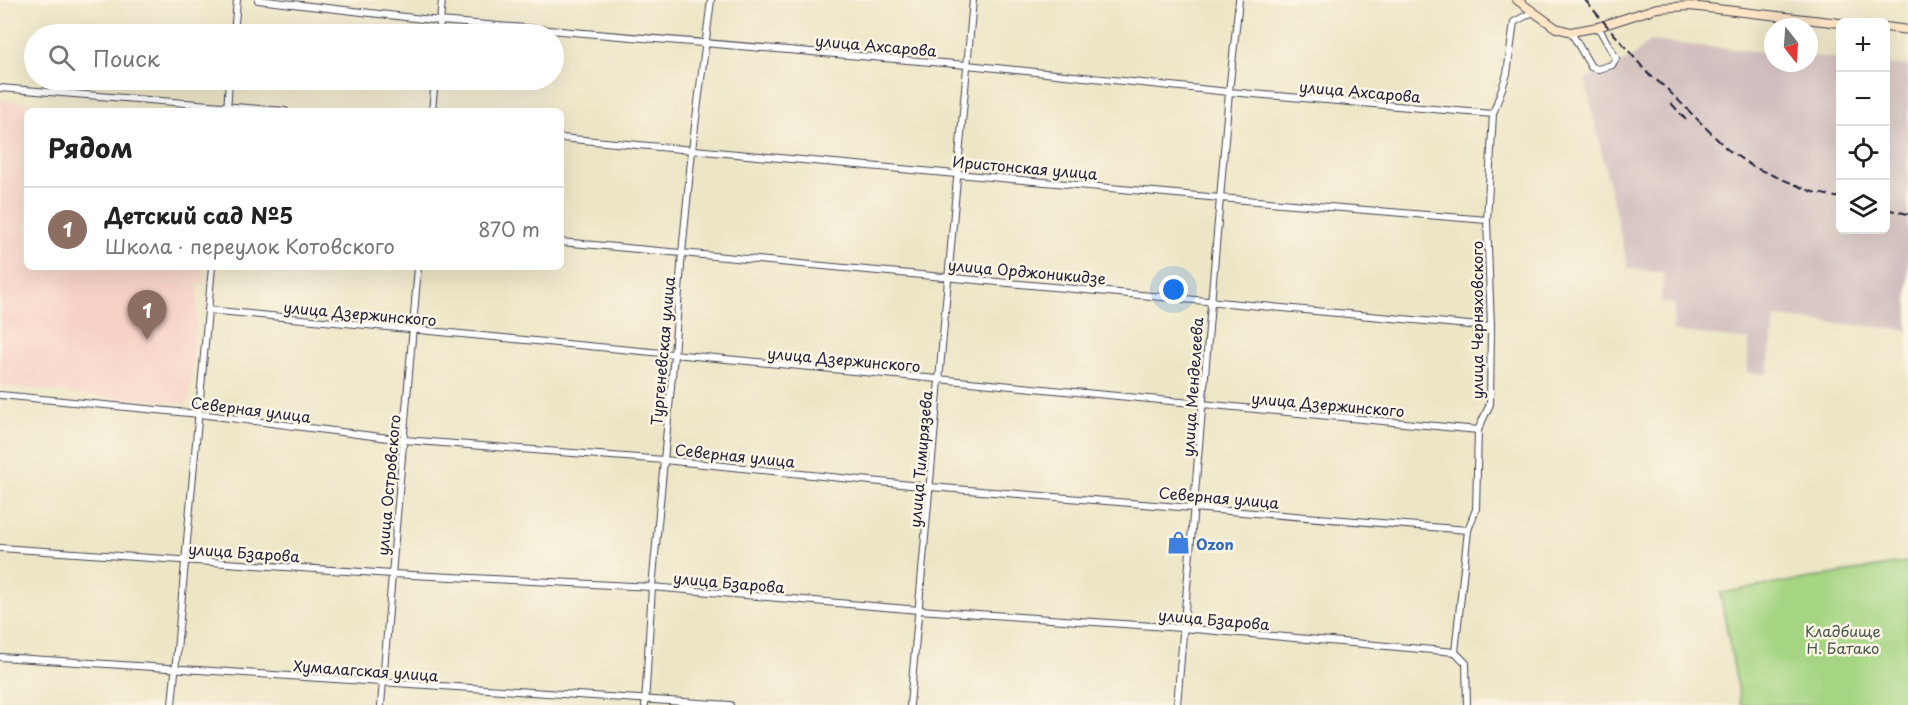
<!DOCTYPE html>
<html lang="ru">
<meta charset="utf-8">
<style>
body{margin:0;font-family:"Playpen Sans",sans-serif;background:#f6f6f6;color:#222}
.controls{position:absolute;right:18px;top:18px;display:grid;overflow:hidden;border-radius:9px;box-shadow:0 6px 24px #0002}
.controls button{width:54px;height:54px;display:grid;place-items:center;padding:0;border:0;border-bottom:2px solid #e0e0e0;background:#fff;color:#222;font:30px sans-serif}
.compass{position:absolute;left:1764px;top:18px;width:54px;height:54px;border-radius:50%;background:#fff;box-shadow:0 6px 24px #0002;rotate:163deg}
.you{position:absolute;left:1174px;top:290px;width:21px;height:21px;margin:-15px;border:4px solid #fff;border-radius:50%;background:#1a73e8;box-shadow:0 0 0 9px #1a73e833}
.badge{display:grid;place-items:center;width:39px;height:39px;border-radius:50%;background:#0b8043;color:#fff;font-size:20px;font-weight:700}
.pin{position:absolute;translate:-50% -50px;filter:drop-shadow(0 2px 3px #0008)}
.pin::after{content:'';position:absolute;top:32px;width:21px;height:18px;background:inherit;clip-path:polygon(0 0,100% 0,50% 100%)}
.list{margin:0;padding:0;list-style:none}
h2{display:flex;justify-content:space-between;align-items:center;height:78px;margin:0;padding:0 24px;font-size:26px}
h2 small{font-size:20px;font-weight:400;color:#767676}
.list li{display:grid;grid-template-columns:39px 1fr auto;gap:18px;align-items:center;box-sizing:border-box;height:84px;padding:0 24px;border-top:2px solid #e0e0e0}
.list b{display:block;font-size:22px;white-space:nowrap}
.list p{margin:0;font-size:20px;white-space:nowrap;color:#767676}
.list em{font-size:20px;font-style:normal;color:#767676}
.icon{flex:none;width:33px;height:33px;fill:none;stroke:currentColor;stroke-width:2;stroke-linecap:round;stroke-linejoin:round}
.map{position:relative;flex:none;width:1908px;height:705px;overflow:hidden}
.search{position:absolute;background:#fff;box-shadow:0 6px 24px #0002;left:24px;top:24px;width:540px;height:66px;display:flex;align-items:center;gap:15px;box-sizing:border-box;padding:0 21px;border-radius:33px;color:#767676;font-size:22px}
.panel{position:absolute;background:#fff;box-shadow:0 6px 24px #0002;left:24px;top:108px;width:540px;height:162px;border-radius:9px}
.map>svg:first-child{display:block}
.built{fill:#f7d1c6}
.industrial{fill:#d2bfbf}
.green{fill:#a5d583;stroke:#647c5f;stroke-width:1.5}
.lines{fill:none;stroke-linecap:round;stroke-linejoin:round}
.street-casing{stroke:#403f50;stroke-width:8}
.secondary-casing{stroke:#403f50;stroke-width:10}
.street{stroke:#fff;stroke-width:6}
.secondary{stroke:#fde5c5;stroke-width:8}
.rail{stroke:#22223b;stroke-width:2;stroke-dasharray:9 4.5;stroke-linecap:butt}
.labels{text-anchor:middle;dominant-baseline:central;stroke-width:5;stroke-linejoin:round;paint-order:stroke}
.street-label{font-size:15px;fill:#22223b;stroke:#fcf5e5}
.shop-label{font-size:15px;font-weight:bold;fill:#366cbe;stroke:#fcf5e5;text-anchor:start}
.park-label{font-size:15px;fill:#495851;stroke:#fcf5e5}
</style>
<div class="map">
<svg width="1908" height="705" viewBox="0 0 1908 705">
<rect width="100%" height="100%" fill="#fcf5e5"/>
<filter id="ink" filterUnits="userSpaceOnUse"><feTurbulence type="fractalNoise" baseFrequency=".0167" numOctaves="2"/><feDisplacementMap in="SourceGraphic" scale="12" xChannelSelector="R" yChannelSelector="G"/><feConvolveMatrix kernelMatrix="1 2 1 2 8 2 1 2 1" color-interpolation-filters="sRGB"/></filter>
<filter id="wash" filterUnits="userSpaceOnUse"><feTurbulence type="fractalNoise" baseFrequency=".008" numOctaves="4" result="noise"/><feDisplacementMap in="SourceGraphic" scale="24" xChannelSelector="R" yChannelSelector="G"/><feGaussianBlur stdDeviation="1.35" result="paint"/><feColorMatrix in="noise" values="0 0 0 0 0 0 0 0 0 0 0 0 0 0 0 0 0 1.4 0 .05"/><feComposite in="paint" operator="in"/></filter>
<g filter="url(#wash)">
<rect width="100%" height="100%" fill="#ede6c6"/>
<path class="built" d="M0 100 98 111H27V267H204L203 284 123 278 199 285 188 404 94 396 0 385Z"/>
<path class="industrial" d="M1649 41 1773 53V63H1809V56L1840 59V230H1886V64L1908 66V330L1775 317 1767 374 1747 373 1749 340 1673 331 1675 304 1660 302 1664 273 1628 268 1585 79 1632 58Z"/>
<path class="green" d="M1908 562V705H1741L1720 593Z"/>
</g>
<g filter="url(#ink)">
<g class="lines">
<defs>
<path id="street" d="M258 0 440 21 967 65 1229 92 1493 114
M1571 32 1591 67 1598 69 1612 65 1616 58 1598 27
M234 34 237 0
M439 34 442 0
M0 88 285 111
M227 111 229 80
M432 111 435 80
M561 138 1220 198 1487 220
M561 242 1491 327
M208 310 1478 430
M0 395 199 414 404 440 664 460 930 487 1468 530
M0 548 392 574 652 587 919 610 1182 628 1455 652
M0 657 730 705
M172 705 212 267
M381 705 418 267
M645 705 652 587 674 355 682 253 692 150 711 0
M910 705 973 0
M1177 705 1229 92 1239 0
M1467 705 1466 663 1455 652 1468 530 1476 509 1478 430 1490 404 1491 327 1487 220 1493 114 1507 74 1514 22 1533 12"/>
<path id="secondary" d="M1517 0 1556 28 1571 32 1598 27 1657 8 1690 6 1840 23
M1886 27 1908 30"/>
</defs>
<use href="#street" class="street-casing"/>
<use href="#secondary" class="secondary-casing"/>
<use href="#street" class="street"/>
<use href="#secondary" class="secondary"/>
<path class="rail" d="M1585 0 1651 77
M1646 72 1665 87 1727 149 1753 167 1813 192 1840 198
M1671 103 1687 121
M1886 209 1908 214"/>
</g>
</g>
<defs>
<symbol id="shop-bare" viewBox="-9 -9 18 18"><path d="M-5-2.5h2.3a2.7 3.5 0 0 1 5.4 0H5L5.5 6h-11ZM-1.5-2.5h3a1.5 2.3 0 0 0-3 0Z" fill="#3f7fe0" stroke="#fcf5e5" stroke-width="2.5" paint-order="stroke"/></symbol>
</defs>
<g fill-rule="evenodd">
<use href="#shop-bare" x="1162" y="526" width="33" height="33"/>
</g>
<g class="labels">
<g class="street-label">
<text transform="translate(876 45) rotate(5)">улица Ахсарова</text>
<text transform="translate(1360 91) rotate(5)">улица Ахсарова</text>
<text transform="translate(1025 167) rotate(5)">Иристонская улица</text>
<text transform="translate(1027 271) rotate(5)">улица Орджоникидзе</text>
<text transform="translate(360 313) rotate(5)">улица Дзержинского</text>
<text transform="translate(1476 320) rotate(-90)">улица Черняховского</text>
<text transform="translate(662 351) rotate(-85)">Тургеневская улица</text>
<text transform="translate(844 359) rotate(5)">улица Дзержинского</text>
<text transform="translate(1192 387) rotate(-86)">улица Менделеева</text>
<text transform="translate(1328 404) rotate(5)">улица Дзержинского</text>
<text transform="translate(251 409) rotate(7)">Северная улица</text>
<text transform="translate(735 455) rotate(6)">Северная улица</text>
<text transform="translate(920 459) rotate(-85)">улица Тимирязева</text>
<text transform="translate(388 485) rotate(-85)">улица Островского</text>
<text transform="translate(1219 497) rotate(5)">Северная улица</text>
<text transform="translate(244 552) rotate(4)">улица Бзарова</text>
<text transform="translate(729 582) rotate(5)">улица Бзарова</text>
<text transform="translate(1214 619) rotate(5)">улица Бзарова</text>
<text transform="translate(366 670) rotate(4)">Хумалагская улица</text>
</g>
<g class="shop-label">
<text x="1196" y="543">Ozon</text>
</g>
<g class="park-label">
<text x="1843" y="630">Кладбище<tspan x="1843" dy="17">Н. Батако</tspan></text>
</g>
</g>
</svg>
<div class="controls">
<button>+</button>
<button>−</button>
<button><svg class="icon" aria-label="locate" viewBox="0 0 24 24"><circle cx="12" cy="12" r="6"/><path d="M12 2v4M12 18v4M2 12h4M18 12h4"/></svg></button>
<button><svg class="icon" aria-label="layers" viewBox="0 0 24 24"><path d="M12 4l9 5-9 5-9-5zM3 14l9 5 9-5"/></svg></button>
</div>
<svg class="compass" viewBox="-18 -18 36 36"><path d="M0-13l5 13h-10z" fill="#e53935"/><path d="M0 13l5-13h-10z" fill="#767676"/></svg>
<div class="you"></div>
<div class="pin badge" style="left:147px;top:340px;background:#8d6e63">1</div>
<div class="search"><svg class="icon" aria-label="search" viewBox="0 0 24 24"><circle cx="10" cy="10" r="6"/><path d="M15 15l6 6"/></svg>Поиск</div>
<section class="panel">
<h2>Рядом<small></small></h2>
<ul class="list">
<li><span class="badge" style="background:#8d6e63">1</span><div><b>Детский сад №5</b><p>Школа · переулок Котовского</p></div><em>870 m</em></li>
</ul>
</section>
</div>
